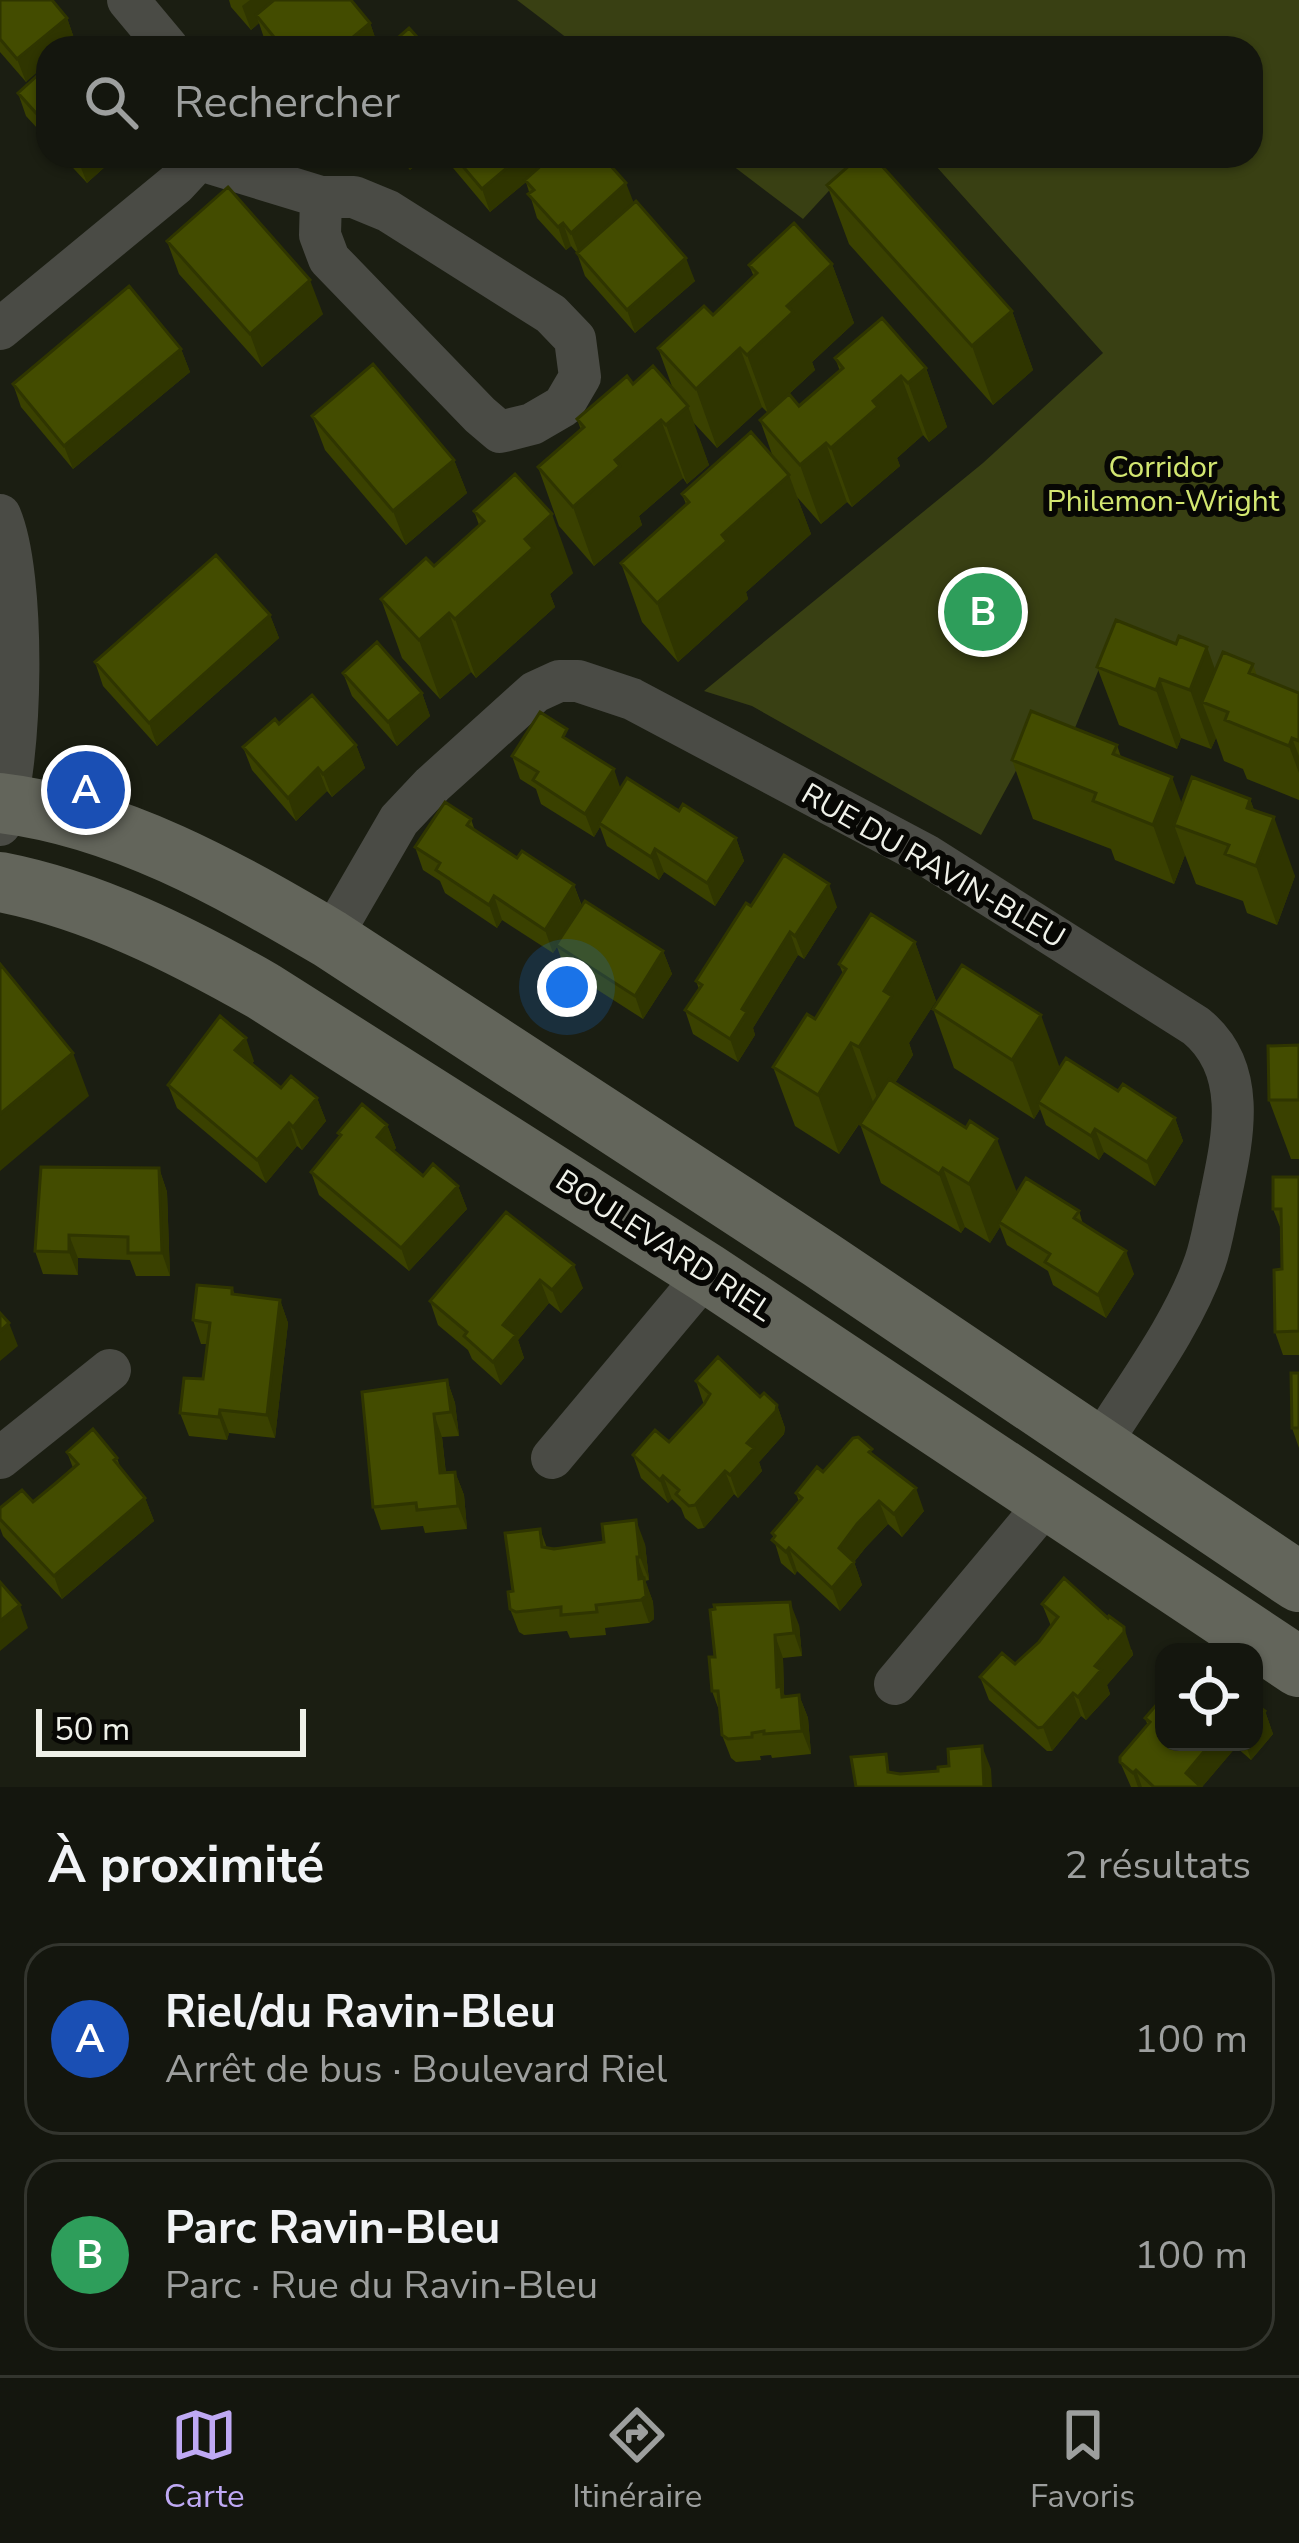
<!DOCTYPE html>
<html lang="fr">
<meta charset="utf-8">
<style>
body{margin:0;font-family:"Nunito Sans",sans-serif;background:#1d1f17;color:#f1f3f6}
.controls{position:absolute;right:36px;bottom:36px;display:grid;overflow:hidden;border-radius:24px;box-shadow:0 3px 9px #0004}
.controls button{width:108px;height:108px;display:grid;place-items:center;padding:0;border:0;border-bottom:3px solid #33352e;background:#14160e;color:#f1f3f6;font:60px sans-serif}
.scale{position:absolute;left:36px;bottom:30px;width:270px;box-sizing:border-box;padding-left:12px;border:6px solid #eff1e9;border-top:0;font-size:33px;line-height:42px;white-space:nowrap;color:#eff1e9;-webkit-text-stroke:9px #070704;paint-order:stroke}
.you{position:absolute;left:567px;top:987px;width:42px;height:42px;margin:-30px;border:9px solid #fff;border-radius:50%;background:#1a73e8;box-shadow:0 0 0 18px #1a73e833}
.badge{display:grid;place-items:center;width:78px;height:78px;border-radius:50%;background:#bfa9f4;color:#fff;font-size:39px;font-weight:700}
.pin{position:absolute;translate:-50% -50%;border:6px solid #fff;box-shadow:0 3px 12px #0006}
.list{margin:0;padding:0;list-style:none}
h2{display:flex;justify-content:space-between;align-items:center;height:156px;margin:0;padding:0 48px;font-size:51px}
h2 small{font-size:39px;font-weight:400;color:#9d9f9e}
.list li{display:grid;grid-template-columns:78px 1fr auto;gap:36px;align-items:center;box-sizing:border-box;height:192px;margin:0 24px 24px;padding:0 24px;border:3px solid #33352e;border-radius:36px}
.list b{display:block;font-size:45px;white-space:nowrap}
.list p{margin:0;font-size:39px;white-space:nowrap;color:#9d9f9e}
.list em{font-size:39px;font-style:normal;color:#9d9f9e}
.icon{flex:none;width:66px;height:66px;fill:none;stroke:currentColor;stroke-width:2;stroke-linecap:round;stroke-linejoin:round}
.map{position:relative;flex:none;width:1299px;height:1787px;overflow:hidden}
.search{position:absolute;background:#14160e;box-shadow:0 3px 9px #0004;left:36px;right:36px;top:36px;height:132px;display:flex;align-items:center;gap:30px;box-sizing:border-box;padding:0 42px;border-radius:36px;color:#9d9f9e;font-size:45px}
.sheet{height:588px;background:#14160e}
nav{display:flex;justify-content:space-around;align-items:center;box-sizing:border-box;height:168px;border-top:3px solid #33352e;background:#14160e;font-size:33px;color:#9d9f9e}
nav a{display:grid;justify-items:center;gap:6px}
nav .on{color:#bfa9f4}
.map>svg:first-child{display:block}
.green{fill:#394013}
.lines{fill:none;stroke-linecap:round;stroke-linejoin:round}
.street{stroke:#4a4b45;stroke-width:42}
.secondary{stroke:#63655b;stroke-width:60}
.wall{fill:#3a4100}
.shaded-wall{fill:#2f3500}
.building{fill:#434c00;stroke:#2f3500;stroke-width:3}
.labels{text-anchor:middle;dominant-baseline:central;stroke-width:12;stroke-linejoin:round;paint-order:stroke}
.park-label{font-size:30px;fill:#d3e771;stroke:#070704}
.street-label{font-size:30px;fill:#eff1e9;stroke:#070704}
</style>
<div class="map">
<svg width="1299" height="1787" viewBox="0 0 1299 1787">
<rect width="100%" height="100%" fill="#1b1e12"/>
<path class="green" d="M517 0H1299V708L1110 642 1068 745 1036 734 981 835 752 706 704 691 983 463 1103 353 927 156H1251V48H580Z
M720 156H861L803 219Z"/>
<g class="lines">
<path class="street" d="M128 0 168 48
M200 160 321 197H354L388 211 551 314 575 339 580 377 563 406 532 424 500 432 480 415 329 259 320 235 321 197
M0 329 176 184 202 156
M0 515C26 574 23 764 0 825
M330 939 399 820 432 785 535 692 559 681H578L632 699 926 855 1196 1026C1250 1070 1232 1141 1220 1199 1215 1220 1212 1242 1205 1262 1182 1327 1135 1388 1099 1446
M0 1458 110 1370
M552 1458 707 1273
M895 1684 1049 1500"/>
<path class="secondary" d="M0 803C119 817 228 879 330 939L820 1259 1299 1582
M0 882C93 900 182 945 263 991L707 1273 1299 1667"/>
</g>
<path class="wall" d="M0 0 67 18 75 41 66 48H48L26 82 0 52Z
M229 0H351L370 23 378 46 376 48H272L264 38 259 23 251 30 231 7Z
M48 66V140L26 116 18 93Z
M62 156H117L87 183Z
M398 156H426L410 170Z
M443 156H545L547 161 634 203 695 281 635 333 585 276 577 253 571 246 566 250 537 218 526 182 490 212Z
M827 185 1012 311 1033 370 993 405 849 244Z
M167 241 323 314 262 367 179 274Z
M832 264 854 323 812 362 815 370 789 394 799 406 840 371 835 358 926 368 947 427 929 442 923 435 897 458 900 466 852 507 847 502 821 524 797 497 811 534 746 592 748 599 678 662 642 622 621 563 686 504 682 494 773 457 760 420 768 413 762 407 717 448 693 422 709 465 687 484 683 478 639 516 642 525 594 566 559 526 538 467 581 430 577 419 633 384 673 389 658 348 713 315 754 277 749 265Z
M181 349 190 372 73 469 21 407 13 384Z
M312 416 454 460 467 493 406 545 325 450Z
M474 511 573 573 550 594 555 607 476 678 471 672 440 699 402 658 381 599 434 566 479 525Z
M270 615 279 638 157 746 103 686 95 662Z
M1176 644 1207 647 1215 670 1253 664 1257 676 1299 693V800L1247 779 1243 769 1224 761 1216 738 1211 749 1181 738 1177 749 1119 725 1097 667Z
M343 673 422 693 430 716 397 746 352 696Z
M279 724 356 745 365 768 332 797 327 791 296 821 252 770 243 747Z
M572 742 621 788 679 811 736 838 744 861 715 906 664 872 659 880 607 846 600 827 594 837 541 804 536 789 520 779 512 756Z
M1117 745 1121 757 1182 805 1250 799 1254 810 1295 876 1277 925 1247 913 1243 901 1196 884 1185 855 1174 884 1115 860 1111 849 1033 819 1012 760Z
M471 819 475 831 517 858 574 885 582 906 663 951 672 974 643 1019 565 969 557 947 553 953 502 920 497 928 445 893 440 881 423 870 415 847Z
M751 906 837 907 804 959 798 955 753 1028 755 1035 738 1062 693 1034 685 1010 699 989 696 981Z
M915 942 936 1001 909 1043 913 1055 895 1083 1017 1193 1079 1211 1083 1224 1134 1274 1106 1318 1053 1285 1048 1271 1007 1245 1000 1227 990 1243 965 1227 961 1233 881 1183 860 1124 874 1102 839 1154 795 1126 773 1067 815 1019 843 974 839 964Z
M933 1009 1060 1068 1118 1091 1175 1118 1183 1141 1155 1186 1104 1152 1099 1160 1046 1125 1040 1109 1034 1119 954 1068Z
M1299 1045V1159H1291L1269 1100Z
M254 1061 252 1064 281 1088 317 1098 326 1121 302 1150 297 1146 266 1183 177 1108 168 1085Z
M387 1125 396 1148 393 1151 423 1176 458 1186 467 1209 409 1271 319 1195 311 1172 340 1137 338 1133Z
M159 1168 167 1192 170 1276H136L130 1260 78 1258V1275L43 1274 35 1251Z
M1299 1177V1355H1283L1275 1332 1282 1269V1232L1273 1209Z
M506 1212 583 1288 561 1313 549 1303 518 1340 524 1358 501 1385 472 1359 468 1350 438 1325 430 1301Z
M232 1288 235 1295 280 1300 288 1323 275 1438 229 1433 227 1440 189 1436 180 1413 203 1379 207 1344H201L193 1320Z
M1299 1373V1448L1292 1428Z
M447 1380 455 1403 459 1436 442 1437 446 1473 455 1472 464 1495 467 1529 425 1533 423 1526 381 1530 373 1507Z
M696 1381 760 1397 777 1405 785 1428 784 1434 759 1462 762 1471 738 1498 734 1494 704 1528 698 1529 685 1518 681 1508 672 1499 668 1503 641 1478 633 1455 669 1442 704 1405Z
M67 1452 117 1458 121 1469 145 1498 154 1521 62 1599 3 1536 0 1528V1508L33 1502 73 1468Z
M875 1456 924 1511 902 1537 888 1524 866 1547 854 1562 862 1585 840 1611 797 1571 795 1575 781 1563 772 1533 799 1502 796 1493 823 1472Z
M540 1529 547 1548 645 1544 649 1580 645 1581 653 1602 654 1619 649 1623 605 1628 606 1635 570 1638 567 1631 524 1635 519 1632 510 1609 513 1591Z
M1042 1604 1132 1650 1133 1655 1107 1685 1110 1694 1086 1720 1081 1716 1052 1751H1047L989 1700 980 1677 1015 1664 1039 1642 1051 1626Z
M799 1625 802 1656 783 1658 784 1694 785 1696 799 1695 808 1718 811 1754 772 1758 771 1755 760 1756 761 1760 736 1762 731 1758 722 1735 720 1713 712 1691 715 1657Z
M1164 1696V1742H1254L1265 1711 1273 1734 1251 1760 1236 1747 1202 1787H1131L1120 1762 1148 1726 1145 1718Z"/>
<path class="shaded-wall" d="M250 0H276L256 15 259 23 251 30 242 6Z
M67 18 75 41 66 48H48V63L26 82 17 59Z
M370 23 378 46 376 48H340Z
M83 156H117L87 183 78 160Z
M405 156H426L410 170Z
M521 156H545L548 164 490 212 482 189Z
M626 183 635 206 580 256 571 233Z
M563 223 571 246 566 250 558 227Z
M686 258 695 281 635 333 627 310Z
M832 264 854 323 812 362 815 370 768 413 747 355 787 306Z
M310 280 323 314 262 367 250 334Z
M1012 311 1033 370 993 405 972 346Z
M740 348 762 407 717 448 696 389Z
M181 349 190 372 73 469 64 446Z
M926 368 947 427 929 442 908 383Z
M901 376 923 435 897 458 900 466 852 507 831 448 873 401Z
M688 406 709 465 687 484 666 425Z
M661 420 683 478 639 516 642 525 594 566 573 507 615 460Z
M826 443 847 502 821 524 800 465Z
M454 460 467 493 406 545 393 511Z
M789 475 811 534 746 592 748 599 678 662 657 603 722 535Z
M552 514 573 573 550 594 555 607 476 678 455 619 525 539Z
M449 613 471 672 440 699 419 640Z
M270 615 279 638 157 746 149 723Z
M1207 647 1228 706 1202 702 1216 738 1211 749 1190 690Z
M1160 679 1181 738 1177 749 1156 690Z
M422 693 430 716 397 746 388 722Z
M1292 738 1299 756V773L1289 746Z
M356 745 365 768 332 797 323 774Z
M318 768 327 791 296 821 288 798Z
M614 769 622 793 599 823 600 827 594 837 585 814Z
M1172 777 1192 831 1174 825 1185 855 1174 884 1153 825Z
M1250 799 1265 840 1274 817 1295 876 1277 925 1256 866 1247 808Z
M736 838 744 861 715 906 707 883Z
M655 849 664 872 659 880 651 857Z
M829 884 837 907 804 959 795 936Z
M574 885 582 908 553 953 545 930Z
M494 896 502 920 497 928 489 905Z
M790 932 798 955 753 1028 755 1035 738 1062 730 1039 742 1009Z
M915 942 936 1001 909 1043 913 1055 880 1106 859 1047 884 991Z
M663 951 672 974 643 1019 635 996Z
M1041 1015 1062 1074 1038 1102 1040 1109 1034 1119 1012 1060Z
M246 1038 254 1061 244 1073 235 1050Z
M851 1043 873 1102 839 1154 818 1095Z
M73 1053 89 1096 0 1171V1114Z
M317 1098 326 1121 302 1150 293 1127Z
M1175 1118 1183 1141 1155 1186 1147 1162Z
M289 1123 297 1146 266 1183 257 1160Z
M387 1125 396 1148 386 1161 377 1137Z
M1095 1129 1104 1152 1099 1160 1091 1136Z
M997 1139 1019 1198 999 1222 1000 1227 990 1243 969 1184Z
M159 1168 167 1192 170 1276 162 1253Z
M943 1168 965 1227 961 1233 939 1174Z
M458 1186 467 1209 409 1271 401 1248Z
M69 1235 78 1258V1275L69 1252Z
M1126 1251 1134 1274 1106 1318 1098 1295Z
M574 1265 583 1288 561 1313 552 1290Z
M540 1280 549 1303 518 1340 524 1358 501 1385 493 1362 503 1325Z
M280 1300 288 1323 275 1438 267 1415Z
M9 1323 18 1346 0 1361V1331Z
M447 1380 455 1403 459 1436 451 1412Z
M777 1405 785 1428 784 1434 759 1462 762 1471 738 1498 730 1475 747 1443Z
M220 1410 229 1433 227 1440 219 1417Z
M434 1414 442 1437 448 1496 440 1473Z
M725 1471 734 1494 704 1528 695 1505Z
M455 1472 464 1495 467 1529 458 1506Z
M663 1476 672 1499 668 1503 660 1480Z
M916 1488 924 1511 902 1537 894 1514Z
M145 1498 154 1521 62 1599 54 1576Z
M879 1501 888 1524 866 1547 854 1562 862 1585 840 1611 832 1588 839 1548 857 1524Z
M636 1520 645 1544 649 1580 640 1557Z
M789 1548 797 1571 795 1575 786 1552Z
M637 1557 653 1602 654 1619 649 1623 641 1600Z
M790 1602 799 1625 802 1656 794 1633Z
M20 1605 28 1628 0 1651V1621Z
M1124 1627 1133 1655 1107 1685 1110 1694 1086 1720 1078 1697 1095 1666Z
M775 1635 783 1658 784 1694 790 1709 777 1687Z
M1073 1693 1081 1716 1052 1751 1043 1727Z
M799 1695 808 1718 811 1754 802 1731Z
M1265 1711 1273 1734 1251 1760 1245 1742H1254V1724Z
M1212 1742H1234L1236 1747 1202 1787 1186 1773Z
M982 1746 991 1769 992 1787H984Z
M1136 1770 1142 1787H1138L1133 1773Z"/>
<path class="building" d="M0 0H52L67 18 17 59 0 39Z
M274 0H351L370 23 340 48H292L282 38 278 42 256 15Z
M409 28 427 48H386Z
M48 66V120L45 123 18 93Z
M454 156H521L482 189Z
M552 156H602L626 183 571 233 563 223 558 227 528 194 534 190 525 180Z
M860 156H873L1012 311 972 346 827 185Z
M228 187 310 280 250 334 167 241Z
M636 201 686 258 627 310 577 253Z
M794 223 832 264 787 306 793 312 747 355 740 348 696 389 658 348 704 306 713 315 757 273 749 265Z
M129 286 181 349 64 446 13 384Z
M882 318 926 368 908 383 901 376 873 401 878 407 831 448 826 443 800 465 760 420 789 394 799 406 843 368 835 358Z
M373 364 454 460 393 511 312 416Z
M653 366 688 406 666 425 661 420 615 460 620 466 573 507 538 467 584 427 577 419 627 376 633 384Z
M751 432 789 475 722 535 727 541 657 603 621 563 689 502 682 494Z
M515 474 552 514 525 539 533 548 455 619 449 613 419 640 381 599 426 558 434 566 484 521 474 511Z
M216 555 270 615 149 723 95 662Z
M1116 620 1176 644 1179 636 1207 647 1190 690 1160 679 1156 690 1097 667Z
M377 642 422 693 388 722 343 673Z
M1223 652 1253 664 1249 673 1299 693V741L1292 738 1289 746 1225 720 1228 712 1202 702Z
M312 695 356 745 323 774 318 768 288 798 243 747 275 719 279 724Z
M1031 711 1117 745 1113 754 1172 777 1153 825 1093 801 1096 793 1012 760Z
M540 712 567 729 563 737 614 769 585 814 533 780 538 772 512 756Z
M1192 777 1250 799 1247 808 1274 817 1256 866 1225 854 1229 845 1174 825Z
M627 778 679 811 683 804 736 838 707 883 655 849 651 857 599 823Z
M445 802 471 819 467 825 517 858 522 851 574 885 545 930 494 896 489 905 436 870 440 863 415 847Z
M784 855 829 884 795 936 790 932 742 1009 747 1012 730 1039 685 1010 702 985 696 981 746 903 751 906Z
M585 901 663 951 635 996 556 945Z
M871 914 915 942 884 991 892 996 859 1047 851 1043 818 1095 773 1067 807 1014 815 1019 846 969 839 964Z
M0 964 73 1053 0 1114Z
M962 965 1041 1015 1012 1060 933 1009Z
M220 1016 246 1038 235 1050 281 1088 291 1076 317 1098 293 1127 289 1123 257 1160 168 1085Z
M1299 1045V1100H1269L1268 1046Z
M1066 1058 1118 1091 1123 1084 1175 1118 1147 1162 1095 1129 1091 1136 1038 1102Z
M889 1079 966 1128 970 1121 997 1139 969 1184 943 1168 939 1174 860 1124Z
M362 1104 387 1125 377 1137 423 1176 433 1164 458 1186 401 1248 311 1172 341 1135 338 1133Z
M41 1167 159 1168 162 1253H128V1237L69 1235V1252L35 1251Z
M1273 1177H1299V1331L1275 1332 1274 1270 1282 1269 1281 1209H1273Z
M1026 1178 1079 1211 1074 1218 1126 1251 1098 1295 1045 1262 1050 1254 999 1222Z
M506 1212 574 1265 552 1290 540 1280 503 1325 516 1335 493 1362 464 1336 467 1332 430 1301Z
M197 1285 232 1288V1294L280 1300 267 1415 220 1410 219 1417 180 1413 184 1378 203 1379 210 1323 193 1320Z
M0 1313 9 1323 0 1331Z
M718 1357 760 1397 764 1393 777 1405 776 1411 747 1443 754 1448 730 1475 725 1471 695 1505 689 1506 676 1494 679 1490 663 1476 660 1480 633 1455 655 1430 669 1442 704 1404 710 1394 696 1381Z
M1291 1373H1299V1428H1292Z
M447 1380 451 1412 434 1414 440 1473 455 1472 458 1506 417 1510 416 1503 373 1507 362 1392Z
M93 1429 117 1458 114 1460 145 1498 54 1576 0 1519V1508L22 1490 33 1502 56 1483 78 1464 67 1452Z
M858 1437 872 1449 869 1452 916 1488 894 1514 879 1501 857 1524 839 1548 854 1562 832 1588 789 1548 786 1552 772 1540 775 1536 772 1533 802 1498 796 1493 817 1467 823 1472 853 1438Z
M636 1520 640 1557H637L639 1579 644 1578 646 1596 641 1600 596 1605 597 1612 561 1615V1607L516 1612 510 1609 508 1592 513 1591 505 1533 540 1529 542 1547 554 1549 604 1542 602 1524Z
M1064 1578 1108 1618 1109 1616 1124 1627V1632L1095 1666 1101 1670 1078 1697 1073 1693 1043 1727 1038 1728 980 1677 1002 1653 1015 1664 1039 1642 1058 1617 1042 1604Z
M0 1582 20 1605 0 1621Z
M790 1602 794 1633 775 1635 777 1687 781 1686 782 1697 799 1695 802 1731 764 1734V1731L752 1733V1737L728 1739 722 1735 718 1691H712L709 1657H715L710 1610 715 1609 714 1605Z
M1164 1696V1742H1212L1186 1773 1201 1787H1154L1136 1770 1133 1773 1120 1762V1757L1150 1722 1145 1718Z
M1254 1703 1265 1711 1254 1724Z
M982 1746 984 1787H856L851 1757 886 1754 888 1772 900 1774 938 1771V1767L949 1766 948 1749Z"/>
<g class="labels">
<g class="park-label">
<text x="1163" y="467">Corridor<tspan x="1163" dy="34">Philemon-Wright</tspan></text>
</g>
<g class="street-label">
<text transform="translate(933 866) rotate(30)">RUE DU RAVIN-BLEU</text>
<text transform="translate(664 1246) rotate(33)">BOULEVARD RIEL</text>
</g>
</g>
</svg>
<div class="controls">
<button><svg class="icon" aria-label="locate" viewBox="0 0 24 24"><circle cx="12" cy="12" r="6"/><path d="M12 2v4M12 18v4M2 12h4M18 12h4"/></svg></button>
</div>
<div class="scale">50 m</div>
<div class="you"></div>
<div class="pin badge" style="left:86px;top:790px;background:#1a4fb4">A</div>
<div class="pin badge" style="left:983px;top:612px;background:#2e9e5b">B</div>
<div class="search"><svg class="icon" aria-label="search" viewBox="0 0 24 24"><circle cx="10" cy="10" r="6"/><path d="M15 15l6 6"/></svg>Rechercher</div>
</div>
<section class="sheet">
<h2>À proximité<small>2 résultats</small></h2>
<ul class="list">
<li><span class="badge" style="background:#1a4fb4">A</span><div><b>Riel/du Ravin-Bleu</b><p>Arrêt de bus · Boulevard Riel</p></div><em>100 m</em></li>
<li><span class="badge" style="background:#2e9e5b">B</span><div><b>Parc Ravin-Bleu</b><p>Parc · Rue du Ravin-Bleu</p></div><em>100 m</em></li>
</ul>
</section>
<nav>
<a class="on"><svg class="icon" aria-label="map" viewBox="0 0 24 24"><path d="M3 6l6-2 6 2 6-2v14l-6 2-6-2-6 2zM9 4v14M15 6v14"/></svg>Carte</a>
<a><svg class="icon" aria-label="directions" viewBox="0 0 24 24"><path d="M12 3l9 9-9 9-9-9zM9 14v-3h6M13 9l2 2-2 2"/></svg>Itinéraire</a>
<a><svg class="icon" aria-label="saved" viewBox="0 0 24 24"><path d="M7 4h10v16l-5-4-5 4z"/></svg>Favoris</a>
</nav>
